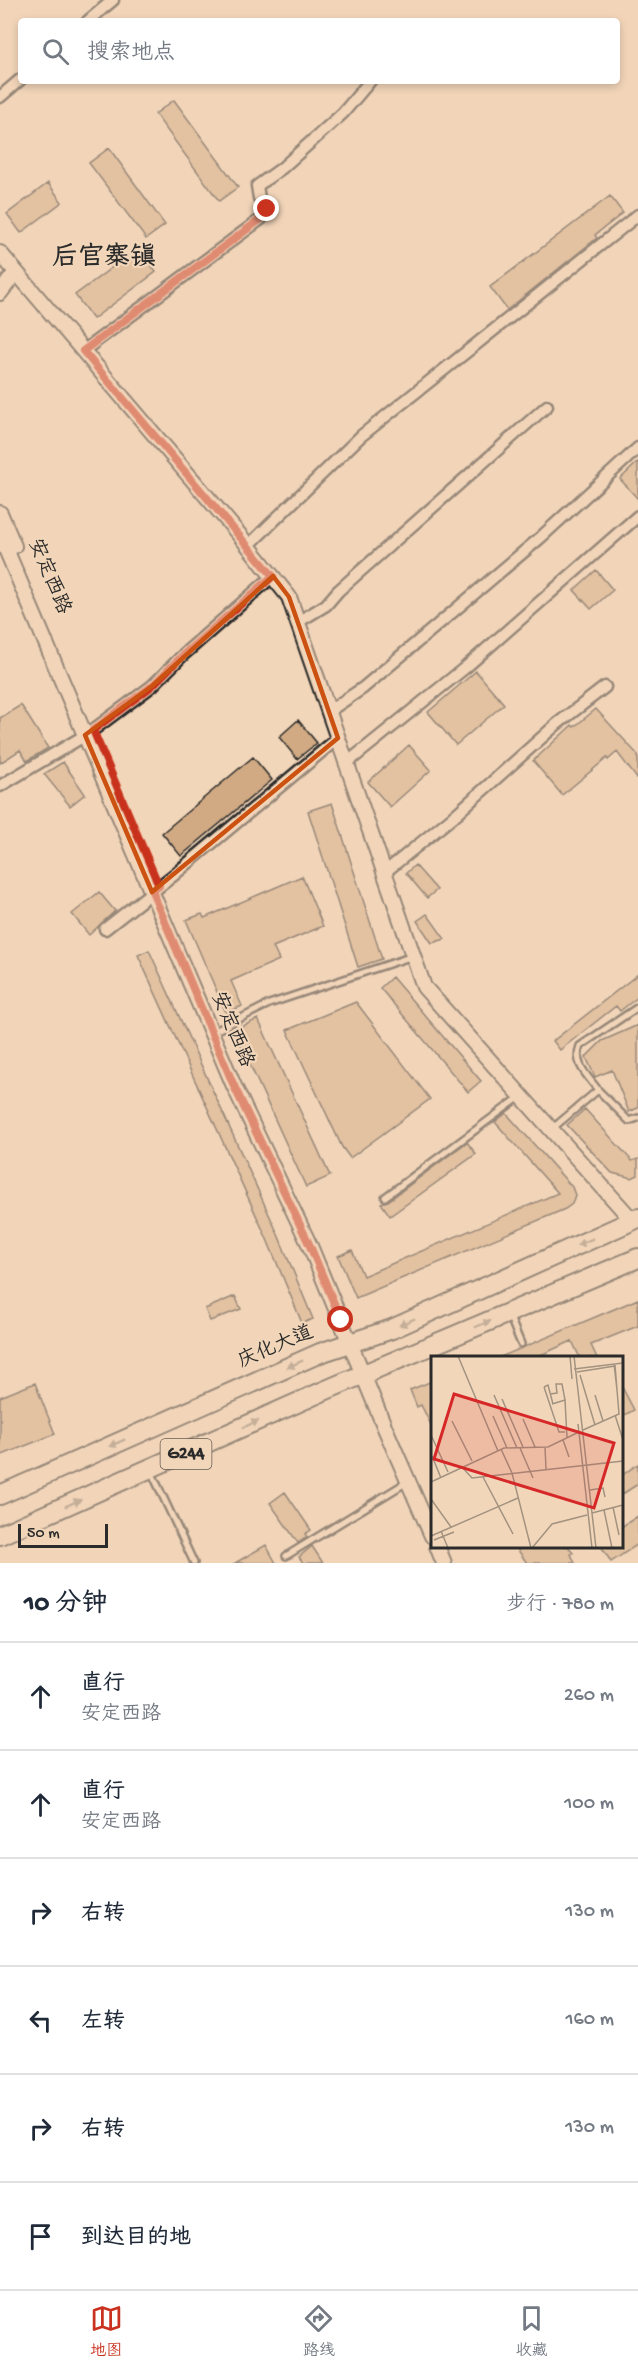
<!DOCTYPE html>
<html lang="zh">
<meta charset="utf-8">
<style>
body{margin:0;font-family:"Gochi Hand","LXGW WenKai TC",sans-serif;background:#f6f6f7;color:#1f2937}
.scale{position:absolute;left:18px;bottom:15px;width:90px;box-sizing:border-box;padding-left:6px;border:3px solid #2b2b2b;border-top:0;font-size:16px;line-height:21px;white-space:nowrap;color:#2b2b2b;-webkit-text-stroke:4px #f2d6b9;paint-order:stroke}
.stop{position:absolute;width:18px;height:18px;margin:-14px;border:4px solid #c8321e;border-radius:50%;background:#fff}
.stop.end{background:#c8321e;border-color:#fff;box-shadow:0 2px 6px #0008}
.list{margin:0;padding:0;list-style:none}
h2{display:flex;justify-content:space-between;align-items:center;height:78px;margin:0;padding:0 24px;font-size:26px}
h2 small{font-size:20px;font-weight:400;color:#747a83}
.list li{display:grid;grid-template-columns:39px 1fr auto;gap:18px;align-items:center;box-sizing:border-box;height:108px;padding:0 24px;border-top:2px solid #e0e1e3}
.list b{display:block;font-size:22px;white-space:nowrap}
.list p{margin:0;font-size:20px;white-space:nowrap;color:#747a83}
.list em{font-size:20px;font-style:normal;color:#747a83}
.icon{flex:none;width:33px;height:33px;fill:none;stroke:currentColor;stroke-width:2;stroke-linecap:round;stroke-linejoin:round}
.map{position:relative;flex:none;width:638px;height:1563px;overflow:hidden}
.search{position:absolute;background:#fff;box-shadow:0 3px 9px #0003;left:18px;right:18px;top:18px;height:66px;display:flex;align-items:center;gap:15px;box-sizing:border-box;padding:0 21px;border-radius:6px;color:#747a83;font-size:22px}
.sheet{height:726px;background:#fff}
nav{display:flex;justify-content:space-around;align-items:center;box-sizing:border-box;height:84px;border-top:2px solid #e0e1e3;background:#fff;font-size:16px;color:#747a83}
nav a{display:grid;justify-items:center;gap:3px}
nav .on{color:#c8321e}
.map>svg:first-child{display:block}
.building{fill:#d1aa83;stroke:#2b2b2b;stroke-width:1.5}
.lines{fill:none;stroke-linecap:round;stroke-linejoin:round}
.lane-casing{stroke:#2b2b2b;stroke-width:10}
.street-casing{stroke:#2b2b2b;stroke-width:15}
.secondary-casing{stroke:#2b2b2b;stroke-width:18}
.highway-casing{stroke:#2b2b2b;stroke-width:22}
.lane{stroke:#f2d6b9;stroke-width:5}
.street{stroke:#f2d6b9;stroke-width:10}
.secondary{stroke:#f2d6b9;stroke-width:14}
.highway{stroke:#f2d6b9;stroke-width:18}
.oneway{fill:#8e8072}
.route{stroke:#c8321e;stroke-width:8}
.marked{fill:none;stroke:#cc5211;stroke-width:4.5;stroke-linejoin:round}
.labels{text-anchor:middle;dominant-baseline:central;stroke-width:4.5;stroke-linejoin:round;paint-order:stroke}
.shield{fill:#f2d6b9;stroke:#675e56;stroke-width:1.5}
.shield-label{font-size:18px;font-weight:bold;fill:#2b2b2b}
.street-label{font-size:20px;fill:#2b2b2b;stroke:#f2d6b9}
.district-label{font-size:26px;font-weight:bold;fill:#2b2b2b;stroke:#f2d6b9}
.inset-road{fill:none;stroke:#a29280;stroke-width:1.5}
.view{fill:#d62828;fill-opacity:0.15;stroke:#d62828;stroke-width:3}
.inset-edge{fill:none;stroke:#2b2b2b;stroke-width:3}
</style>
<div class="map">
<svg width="638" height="1563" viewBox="0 0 638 1563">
<rect width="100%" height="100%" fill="#f2d6b9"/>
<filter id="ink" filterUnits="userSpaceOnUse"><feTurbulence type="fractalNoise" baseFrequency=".0167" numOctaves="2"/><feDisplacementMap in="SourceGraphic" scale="12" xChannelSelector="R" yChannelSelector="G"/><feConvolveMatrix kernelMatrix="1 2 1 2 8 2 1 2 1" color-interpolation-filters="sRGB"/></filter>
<g filter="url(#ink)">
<path class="building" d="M174 100 238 187 219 201 155 114Z
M109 148 165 225 146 239 89 163Z
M48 183 62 202 21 233 7 214Z
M610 196 623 213 595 235 597 238 507 310 490 287Z
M138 248 156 272 93 319 75 295Z
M638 462V499L620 479Z
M596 570 613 590 591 609 574 590Z
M476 671 504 704 456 745 428 712Z
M21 705 48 748 27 761 20 750 0 763V718Z
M596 709 638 755V780L617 752 608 760 607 758 562 795 533 761 572 725 574 727Z
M298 720 317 743 297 759 279 737Z
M409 745 431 770 390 807 368 782Z
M253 757 272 780 181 856 162 833Z
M63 762 85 794 70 806 44 774Z
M332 803 382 959 358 967 308 811Z
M415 865 437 890 427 898 406 873Z
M302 876 323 926 273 947 279 960 231 981 242 1006 226 1013 186 920 202 914 204 918Z
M99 892 115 911 89 935 72 914Z
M427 914 445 939 432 943 417 921Z
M149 950 277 1232 313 1319 302 1323 266 1237 138 955Z
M638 974V997L620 1011 616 1006 560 1050 553 1041Z
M392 977 481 1081 468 1092 380 988Z
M356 1002 430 1099 350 1158 342 1147 287 1030Z
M258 1019 330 1176 306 1187 234 1030Z
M638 1025V1108L629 1112 612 1070 595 1077 586 1057 602 1041Z
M585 1109 632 1161 638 1159V1175L632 1178 612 1173 567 1125Z
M506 1113 572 1187 575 1195 572 1204 565 1209 356 1298 338 1256 352 1250 363 1276 558 1193 495 1122Z
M467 1142 476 1154 390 1216 381 1203 388 1201Z
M235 1296 241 1309 210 1321 205 1309Z
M638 1299V1326L591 1345 597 1358H580L572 1341 534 1358H498Z
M432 1381V1427L421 1405 417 1407 410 1390Z
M35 1383 55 1434 0 1456V1397Z
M621 1385 634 1410 621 1417Z
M638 1464V1484L621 1495V1476Z
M285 1492 311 1530 305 1534 307 1537 298 1543 270 1503Z
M638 1516V1544L611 1562 601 1546H621V1527Z
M266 1545 276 1563H235Z
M312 1546 323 1563H303L299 1557Z
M515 1546H568L573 1553 571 1554 575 1563H527Z"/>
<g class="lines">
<defs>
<path id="lane" d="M219 1029 269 1004 413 956
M598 1090C588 1076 573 1064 580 1046L638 1007
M553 1128 598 1090 629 1121 638 1118
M385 1197 520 1097
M509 1315 521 1344
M151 1471 194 1563
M286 1556 407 1482"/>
<path id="street" d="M88 21 113 0
M0 97 21 79
M83 351 261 219 267 209 259 198 257 186 282 168 343 113 370 81
M248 546 361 436 638 215
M298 622 326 605 338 591 547 406
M329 711 363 688 540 538 638 448
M347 763 466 667 638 516
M0 786 89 733 152 686 184 654 273 576
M385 872 454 816 557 724 605 687
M105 929 175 874 338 738"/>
<path id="secondary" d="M0 253 242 538 289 597 424 987 633 1221
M0 293 16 272
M0 513 14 546
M0 535 234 1086 310 1246 385 1428 432 1536
M437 1546 444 1563"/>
<path id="highway" d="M0 1495 320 1353 392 1329 638 1218
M0 1535 326 1390 638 1258"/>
</defs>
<use href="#lane" class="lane-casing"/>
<use href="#street" class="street-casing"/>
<use href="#secondary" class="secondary-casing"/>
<use href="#highway" class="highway-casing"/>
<use href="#lane" class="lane"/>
<use href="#street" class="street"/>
<use href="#secondary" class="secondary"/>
<use href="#highway" class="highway"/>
</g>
<defs><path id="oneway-solid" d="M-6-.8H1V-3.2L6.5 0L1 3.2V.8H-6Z" transform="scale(1.5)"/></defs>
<g class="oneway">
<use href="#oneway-solid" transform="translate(585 1242) rotate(156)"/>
<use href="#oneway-solid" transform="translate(407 1322) rotate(156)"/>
<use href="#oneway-solid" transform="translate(483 1324) rotate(-23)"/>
<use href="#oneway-solid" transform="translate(295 1364) rotate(156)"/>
<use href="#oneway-solid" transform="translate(251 1424) rotate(-24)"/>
<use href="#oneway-solid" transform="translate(117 1443) rotate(156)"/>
<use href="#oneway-solid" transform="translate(73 1503) rotate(-24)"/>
</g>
</g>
<g class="lines" filter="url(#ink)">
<path class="route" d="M267 209 261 219 83 351 273 576 184 654 152 686 93 730 159 886 152 891 234 1086 310 1246 341 1320"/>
</g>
<path d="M0 0H638V1563H0ZM273 576 289 597 338 738 152 892 85 735 152 686Z" fill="#f2d6b9" fill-opacity=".55" fill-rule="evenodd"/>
<path class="marked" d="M273 576 289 597 338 738 152 892 85 735 152 686Z"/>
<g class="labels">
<rect class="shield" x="160.5" y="1439" width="51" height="30" rx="4.5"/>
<g class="shield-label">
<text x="186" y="1454">G244</text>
</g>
<g class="street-label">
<text transform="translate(48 577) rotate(67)">安定西路</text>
<text transform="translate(231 1030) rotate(67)">安定西路</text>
<text transform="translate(276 1348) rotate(-23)">庆化大道</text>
</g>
<g class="district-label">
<text x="104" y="259">后官寨镇</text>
</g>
</g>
<g transform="translate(431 1356)">
<rect width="192" height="192" fill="#f2d6b9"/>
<path class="inset-road" d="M27 0 67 95M139 0 141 23M143 0 165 192M183 8 186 34 184 9M143 13 192 7M146 16 184 10M149 19 164 69M113 31 128 76H134M113 31 117 29 122 48M119 38 126 37 125 28H131L134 44M63 39 86 92M164 39 172 65M71 43 92 91M121 48 134 44 136 82M184 59 192 84M62 60 76 92M92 63 104 91M21 65 41 105M147 68 161 192M152 74 188 58 186 34M0 79 17 116M132 84 138 101M114 91 115 113M89 92 102 122M70 93 81 117 100 192M1 100 10 122M30 110 41 122 192 105M52 121 82 178M0 126 73 92 117 91 148 76M159 134 172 132 174 141M0 143 20 171M182 151 188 179M173 154 181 192M161 157 192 149M10 175 17 192M0 180 87 142M3 184 23 176M101 192 121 168 156 159"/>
<path class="view" d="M23 38 183 87 163 152 3 103Z"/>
<rect width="192" height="192" class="inset-edge"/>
</g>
</svg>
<div class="scale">50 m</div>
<div class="stop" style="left:341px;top:1320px"></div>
<div class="stop end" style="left:267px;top:209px"></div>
<div class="search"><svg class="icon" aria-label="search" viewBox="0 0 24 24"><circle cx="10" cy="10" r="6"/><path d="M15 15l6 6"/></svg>搜索地点</div>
</div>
<section class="sheet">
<h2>10 分钟<small>步行 · 780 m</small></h2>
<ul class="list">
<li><svg class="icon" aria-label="ahead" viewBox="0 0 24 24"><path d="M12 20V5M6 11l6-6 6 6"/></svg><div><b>直行</b><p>安定西路</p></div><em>260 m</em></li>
<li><svg class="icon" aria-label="ahead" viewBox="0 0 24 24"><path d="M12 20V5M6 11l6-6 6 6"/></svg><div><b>直行</b><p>安定西路</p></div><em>100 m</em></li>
<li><svg class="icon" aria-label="right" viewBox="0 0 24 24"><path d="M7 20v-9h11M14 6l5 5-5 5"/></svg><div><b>右转</b></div><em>130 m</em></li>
<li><svg class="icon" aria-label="left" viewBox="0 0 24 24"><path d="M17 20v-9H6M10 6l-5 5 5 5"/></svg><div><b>左转</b></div><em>160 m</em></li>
<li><svg class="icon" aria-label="right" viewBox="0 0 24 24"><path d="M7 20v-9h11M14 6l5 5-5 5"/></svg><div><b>右转</b></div><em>130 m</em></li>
<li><svg class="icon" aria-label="arrive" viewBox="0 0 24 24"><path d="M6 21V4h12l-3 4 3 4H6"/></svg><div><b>到达目的地</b></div></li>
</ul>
</section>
<nav>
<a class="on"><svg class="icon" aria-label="map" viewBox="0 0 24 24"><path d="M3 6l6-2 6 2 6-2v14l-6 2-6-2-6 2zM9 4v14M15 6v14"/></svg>地图</a>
<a><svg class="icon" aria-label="directions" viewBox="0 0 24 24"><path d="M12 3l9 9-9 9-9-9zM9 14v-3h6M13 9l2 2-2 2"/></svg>路线</a>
<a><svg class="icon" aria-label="saved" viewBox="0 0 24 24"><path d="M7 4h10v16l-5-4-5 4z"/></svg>收藏</a>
</nav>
